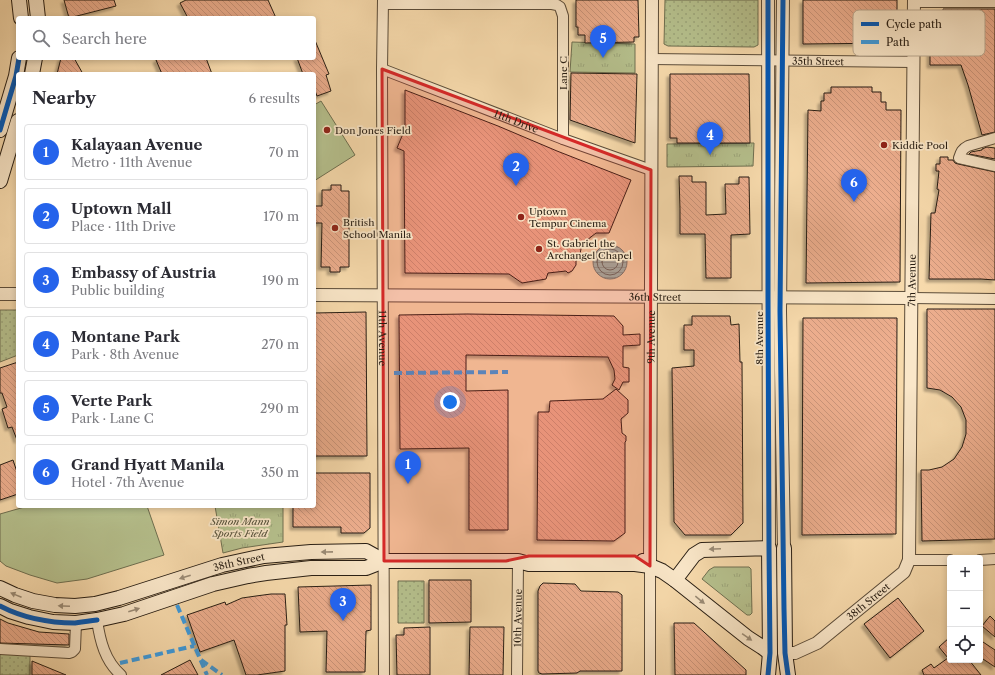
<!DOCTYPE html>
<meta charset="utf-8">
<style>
body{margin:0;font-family:"Libre Caslon Text",serif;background:#f2f2f3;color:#2b2b33}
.controls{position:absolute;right:12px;bottom:12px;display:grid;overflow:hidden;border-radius:4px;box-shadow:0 2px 6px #0003}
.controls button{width:36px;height:36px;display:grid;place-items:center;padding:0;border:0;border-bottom:1px solid #e1e1e2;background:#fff;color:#2b2b33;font:20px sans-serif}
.you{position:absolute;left:450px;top:402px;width:14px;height:14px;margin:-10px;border:3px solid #fff;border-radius:50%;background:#1a73e8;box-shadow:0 0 0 6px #1a73e833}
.badge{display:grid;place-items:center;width:26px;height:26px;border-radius:50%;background:#2563eb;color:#fff;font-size:13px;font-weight:700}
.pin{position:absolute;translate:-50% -33px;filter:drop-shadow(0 1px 2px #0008)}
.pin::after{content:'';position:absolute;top:21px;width:14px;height:12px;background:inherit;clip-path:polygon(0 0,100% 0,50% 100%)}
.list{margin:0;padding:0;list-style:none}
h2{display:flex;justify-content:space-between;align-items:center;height:52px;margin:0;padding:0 16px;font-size:17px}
h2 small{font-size:13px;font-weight:400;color:#7c7c81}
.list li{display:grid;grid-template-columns:26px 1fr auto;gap:12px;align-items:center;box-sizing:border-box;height:56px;margin:0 8px 8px;padding:0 8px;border:1px solid #e1e1e2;border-radius:4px}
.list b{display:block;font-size:15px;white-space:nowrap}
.list p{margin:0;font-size:13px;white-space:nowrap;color:#7c7c81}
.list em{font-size:13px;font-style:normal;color:#7c7c81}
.icon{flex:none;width:22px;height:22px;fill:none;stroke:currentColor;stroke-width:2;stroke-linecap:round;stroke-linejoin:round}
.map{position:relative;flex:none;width:995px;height:675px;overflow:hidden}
.search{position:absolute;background:#fff;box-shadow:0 2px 6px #0003;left:16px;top:16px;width:300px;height:44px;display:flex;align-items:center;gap:10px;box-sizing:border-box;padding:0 14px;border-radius:4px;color:#7c7c81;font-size:15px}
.panel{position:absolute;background:#fff;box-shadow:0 2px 6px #0003;left:16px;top:72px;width:300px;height:436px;border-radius:4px}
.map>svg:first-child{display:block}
.grass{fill:url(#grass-dots);stroke:#6e6f50}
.park{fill:url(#park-tufts);stroke:#6e6f50}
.pitch{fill:#b6c18e;stroke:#6e6f50}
.water{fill:url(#water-rules);stroke:#6e7b6f}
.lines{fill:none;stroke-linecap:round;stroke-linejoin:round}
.shore{stroke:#626c60;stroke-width:1}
.building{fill:url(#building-back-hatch);stroke:#271d13;filter:url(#shadow)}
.minor-casing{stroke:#5b4c39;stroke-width:12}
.tertiary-casing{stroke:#5b4c39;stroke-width:14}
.secondary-casing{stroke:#271d13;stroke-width:16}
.minor{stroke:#fae7c9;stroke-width:10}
.tertiary{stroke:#fae7c9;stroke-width:12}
.secondary{stroke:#fae7c9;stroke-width:14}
.quiet{stroke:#3d9bde;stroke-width:4;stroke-dasharray:8 4;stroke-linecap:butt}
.cycleway-casing{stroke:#fae7c9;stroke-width:8}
.cycleway{stroke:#0057b8;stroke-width:5}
.oneway{fill:#9b8c77}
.marked{fill:#d62828;fill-opacity:0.2;stroke:#d62828;stroke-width:3;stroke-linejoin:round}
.poi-dot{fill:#8f2418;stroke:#fae7c9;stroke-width:1.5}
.labels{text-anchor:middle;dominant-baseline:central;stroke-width:3.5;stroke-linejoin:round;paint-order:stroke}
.street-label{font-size:10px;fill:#271d13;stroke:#fae7c9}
.poi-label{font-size:10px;fill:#271d13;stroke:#fae7c9;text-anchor:start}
.park-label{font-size:10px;font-style:italic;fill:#524e38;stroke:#fae7c9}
.key{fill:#fae7c9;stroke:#bbaa92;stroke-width:1}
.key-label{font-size:11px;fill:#271d13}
</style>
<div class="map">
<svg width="995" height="675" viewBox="0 0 995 675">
<defs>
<pattern id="grass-dots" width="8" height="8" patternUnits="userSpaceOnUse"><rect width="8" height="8" fill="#b6c18e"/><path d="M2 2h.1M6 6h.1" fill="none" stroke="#9ca57a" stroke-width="1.8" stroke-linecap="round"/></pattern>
<pattern id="park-tufts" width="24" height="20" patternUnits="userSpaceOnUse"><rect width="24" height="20" fill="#b6c18e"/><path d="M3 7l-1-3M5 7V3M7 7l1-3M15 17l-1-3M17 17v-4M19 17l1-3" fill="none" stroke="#9ca57a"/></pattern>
<pattern id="water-rules" width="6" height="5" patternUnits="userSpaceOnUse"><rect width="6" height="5" fill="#9dbaac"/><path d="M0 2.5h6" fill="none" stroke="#879f93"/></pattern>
<pattern id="building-back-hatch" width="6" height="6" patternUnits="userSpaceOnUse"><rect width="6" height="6" fill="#edae8e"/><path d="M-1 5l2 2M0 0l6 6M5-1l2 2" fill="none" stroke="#cb957a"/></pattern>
<filter id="shadow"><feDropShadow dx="-3" dy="3" stdDeviation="1" flood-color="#0004"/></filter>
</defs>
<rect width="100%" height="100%" fill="#f7daac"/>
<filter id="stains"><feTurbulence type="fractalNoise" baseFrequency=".005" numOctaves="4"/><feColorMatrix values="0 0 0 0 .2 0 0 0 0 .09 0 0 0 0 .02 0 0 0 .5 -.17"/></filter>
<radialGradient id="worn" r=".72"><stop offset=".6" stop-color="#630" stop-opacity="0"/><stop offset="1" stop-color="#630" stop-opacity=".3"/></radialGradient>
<path class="grass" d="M665 0H758V45L754 47 668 46 664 44Z
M0 310H18V355L0 362Z
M398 581H424V623H398Z
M0 653H30V675H0Z"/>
<path class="park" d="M572 42 635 44V73L570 72Z
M754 143 753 166 667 167V144Z
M215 506H283V542L242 548 223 553Z
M714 567H749L751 569 752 613 750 615H747L702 579 709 570Z"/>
<path class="pitch" d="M321 101 355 155 314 181V105Z
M28 506H147L164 555 87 579 57 583 30 575 6 566 0 561V514Z"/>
<path class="water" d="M593 262a17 17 0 1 1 34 0a17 17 0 1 1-34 0Z"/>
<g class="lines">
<path class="shore" d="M597 262a13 13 0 1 1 26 0a13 13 0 1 1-26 0Z
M602 262a8 8 0 1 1 16 0a8 8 0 1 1-16 0Z"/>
</g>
<path class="building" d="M64 0H114L116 6 69 18Z
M186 0H268L276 18H188L180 3Z
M576 0H638L639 37H634V42L585 43V35H578V27H576Z
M803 0H897V43L803 44Z
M943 9H995V132L982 135 968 85 961 65H930V15H943Z
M314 38 329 74 326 75 331 91 317 96 314 88V74H303L297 58H314Z
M61 58H74L83 74H57Z
M160 58H206L212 74H162L156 60Z
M571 73 637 74 635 143 570 120Z
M670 74H749L750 143H677V138H670Z
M831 87H872V92H881V102H886V110H901L900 282 806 283 808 110 821 111V101H824V93H831Z
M405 90 498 126 557 151 631 180 609 233H596L582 244 580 254 576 261V265L572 271 568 273 566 271 548 273 546 279 522 283 509 274 405 273 404 151 397 148 405 129Z
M987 147 995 148V159L969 154 971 152 982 150V149Z
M940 157H948V160H953L955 163 958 164 995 172V280L981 279H929L931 213H935L939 190 937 189 939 171H936V164H940Z
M679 176H692V182H706V215L726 214 725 184H739V177H749L750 234 731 235V278H706L705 234H680V209Z
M331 185H341V191H349V267H340V272H330V267H321L322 223H314V206H322V190H331Z
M927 309H995V539L922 541 921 470H929L942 467 954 459 962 447 966 434V420L961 407 952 397 940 390 927 388Z
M366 312 367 456H314V313Z
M467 314 614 316 623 326V335L640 334V345L623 346V367L629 368V382H623L619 390 612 385 615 379 614 370 608 357 466 355V391L508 390V530H469V448L400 449 399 315Z
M692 316H730L731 325 739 324 740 362H742L743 523 731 535H685L674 522 672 368 694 366V350H684V325H692Z
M803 318H897L896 534 802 535Z
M18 362V440H17L12 427 8 428 2 409 7 407 2 393H0V368Z
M616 389 628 400V413L621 419 622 433 626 436V441L625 442V533L614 541 537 540 538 412H549L550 401 603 399Z
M13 460 18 475V494L0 500V465Z
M314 473H370V528L364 533H341V527H293V506H314Z
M429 580H471V622L429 623Z
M543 583 575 584 581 591 618 592 622 595V671H580L577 673 542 674 539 673 538 671V591L540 586Z
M371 585V630L366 631 365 672H326L327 631 300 632 298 587Z
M271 594H285L287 625H285V671L257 675H246L234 640 200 652 187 615 225 602 226 605 242 598 256 596Z
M898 598 924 631 890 658 864 624Z
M990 616 995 621V637L982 626Z
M0 619 8 623 39 632 69 634V645L0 643Z
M674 623H694L746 670V675H675Z
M430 627V675H397L396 635H404V628Z
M470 627H504L503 675H469Z
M950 637V660H969L981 675H924L922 670 931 664 934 668 948 658 939 647Z
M980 640 995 650V667L980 657Z
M190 660 198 675H161Z
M32 661 66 675H32Z"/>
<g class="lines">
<defs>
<g id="minor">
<path id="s1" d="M383 0 382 69 384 675"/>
<path d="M914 2H995"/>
<path d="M383 4H552L557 5 560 7 563 16V139"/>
<path id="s2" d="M651 59 913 62"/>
<path id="s3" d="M382 69 563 139 651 170"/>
<path d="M995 138 968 146C962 149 961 152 959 158L995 166"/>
<path d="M911 298 995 299"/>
<path d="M909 560H950"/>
<path d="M980 560 995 559"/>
<path d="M650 566V675"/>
<path d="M97 620C100 641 105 661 121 675"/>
<path d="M0 649 69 653 72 652 75 649 76 623"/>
<path id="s4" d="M517 675 518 561"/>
</g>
<g id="tertiary">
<path d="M768 0 769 548"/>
<path d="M783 0 780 311 784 548"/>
<path d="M0 294H18"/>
<path id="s5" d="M314 295 911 298"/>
<path id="s6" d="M650 566 652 0"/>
<path id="s7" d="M785 653H795L817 643 904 572 909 560 914 0"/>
</g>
<g id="secondary">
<path d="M19 0 21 18"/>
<path d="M36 0 38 18"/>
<path d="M32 74 35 58"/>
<path d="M0 130 16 76 19 58"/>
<path d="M0 181 18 121"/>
<path d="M784 548 785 653 788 675"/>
<path d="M643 561 650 566 662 571 675 580 748 638 762 647 770 653"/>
<path d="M675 580 694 555 702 550 769 548 770 653 768 675"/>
<path id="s8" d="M0 588 15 595 33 601 55 605 75 606 95 604 119 598 222 565 264 556 311 552 366 551 384 561"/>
<path d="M0 606 10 611 29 617 53 622 76 623 97 620 124 614 213 584 248 576 266 573 311 568H366L384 561H518L529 564H635L650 566"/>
</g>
</defs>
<use href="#minor" class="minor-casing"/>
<use href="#tertiary" class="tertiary-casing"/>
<use href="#secondary" class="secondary-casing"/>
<use href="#minor" class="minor"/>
<use href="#tertiary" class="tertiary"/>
<use href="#secondary" class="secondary"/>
<path class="quiet" d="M394 373 508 372
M177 605 207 675
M201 660 222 675
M120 663 194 646"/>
<defs>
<path id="cycleway" d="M783 0 780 311 784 609 785 653 788 675
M0 130 16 76 19 58
M0 606C23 618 49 623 75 623 82 622 89 621 97 620
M768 675 770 653 769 548 768 297V0"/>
</defs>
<use href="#cycleway" class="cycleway-casing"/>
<use href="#cycleway" class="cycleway"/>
</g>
<defs><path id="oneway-solid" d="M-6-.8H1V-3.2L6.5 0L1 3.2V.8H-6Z"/></defs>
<g class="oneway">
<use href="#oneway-solid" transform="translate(715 549) rotate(178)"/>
<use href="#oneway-solid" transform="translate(327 552) rotate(179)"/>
<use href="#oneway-solid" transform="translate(185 577) rotate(162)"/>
<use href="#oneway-solid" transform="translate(16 595) rotate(-158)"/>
<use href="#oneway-solid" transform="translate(700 600) rotate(39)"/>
<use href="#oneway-solid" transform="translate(64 606) rotate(-177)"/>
<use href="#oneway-solid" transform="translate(134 610) rotate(-18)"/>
<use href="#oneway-solid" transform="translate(747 637) rotate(35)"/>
</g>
<path class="marked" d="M382 69 651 170 650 566 635 556H529L506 561H384Z"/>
<g class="poi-dot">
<circle cx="327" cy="130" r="4"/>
<circle cx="884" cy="145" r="4"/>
<circle cx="521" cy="217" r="4"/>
<circle cx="335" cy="228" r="4"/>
<circle cx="539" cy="249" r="4"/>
</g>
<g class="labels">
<g class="street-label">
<text stroke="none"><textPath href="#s2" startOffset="167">35th Street</textPath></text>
<text transform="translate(563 73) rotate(-90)">Lane C</text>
<text stroke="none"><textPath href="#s3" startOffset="144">11th Drive</textPath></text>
<text stroke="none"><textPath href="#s7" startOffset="439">7th Avenue</textPath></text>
<text stroke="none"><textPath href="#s5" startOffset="341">36th Street</textPath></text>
<text stroke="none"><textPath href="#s1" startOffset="338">11th Avenue</textPath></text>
<text stroke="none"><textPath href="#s6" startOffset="229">9th Avenue</textPath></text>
<text transform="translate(759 338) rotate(-90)">8th Avenue</text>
<text stroke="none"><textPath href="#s8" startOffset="248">38th Street</textPath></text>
<text stroke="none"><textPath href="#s7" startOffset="100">38th Street</textPath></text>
<text stroke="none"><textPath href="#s4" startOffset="57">10th Avenue</textPath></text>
</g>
<g class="poi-label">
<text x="335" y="130">Don Jones Field</text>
<text x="892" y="145">Kiddie Pool</text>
<text x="529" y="211">Uptown<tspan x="529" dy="12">Tempur Cinema</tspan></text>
<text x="343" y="222">British<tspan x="343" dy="12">School Manila</tspan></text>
<text x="547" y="243">St. Gabriel the<tspan x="547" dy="12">Archangel Chapel</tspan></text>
</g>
<g class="park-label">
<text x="240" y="521">Simon Mann<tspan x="240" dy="12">Sports Field</tspan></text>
</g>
</g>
<rect x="853" y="10" width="132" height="46" rx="6" class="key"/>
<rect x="861" y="22" width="18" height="4" fill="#0057b8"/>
<rect x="861" y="40" width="18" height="4" fill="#3d9bde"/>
<g class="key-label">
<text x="886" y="28">Cycle path</text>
<text x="886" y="46">Path</text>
</g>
<rect width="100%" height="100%" filter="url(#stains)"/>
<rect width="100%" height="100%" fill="url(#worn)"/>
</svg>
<div class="controls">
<button>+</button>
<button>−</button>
<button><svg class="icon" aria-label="locate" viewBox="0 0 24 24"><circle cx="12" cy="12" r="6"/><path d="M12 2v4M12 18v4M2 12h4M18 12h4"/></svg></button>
</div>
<div class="you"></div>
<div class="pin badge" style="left:408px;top:484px">1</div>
<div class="pin badge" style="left:516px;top:186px">2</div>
<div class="pin badge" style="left:343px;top:621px">3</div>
<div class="pin badge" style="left:710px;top:155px">4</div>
<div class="pin badge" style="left:603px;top:58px">5</div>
<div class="pin badge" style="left:854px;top:202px">6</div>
<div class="search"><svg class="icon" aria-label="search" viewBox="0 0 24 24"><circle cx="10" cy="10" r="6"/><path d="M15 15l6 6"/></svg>Search here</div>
<section class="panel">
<h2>Nearby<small>6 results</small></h2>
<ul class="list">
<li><span class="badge">1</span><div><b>Kalayaan Avenue</b><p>Metro · 11th Avenue</p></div><em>70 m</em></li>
<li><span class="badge">2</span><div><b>Uptown Mall</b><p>Place · 11th Drive</p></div><em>170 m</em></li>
<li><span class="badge">3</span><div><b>Embassy of Austria</b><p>Public building</p></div><em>190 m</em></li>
<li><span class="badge">4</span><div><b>Montane Park</b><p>Park · 8th Avenue</p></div><em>270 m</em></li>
<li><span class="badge">5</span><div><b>Verte Park</b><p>Park · Lane C</p></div><em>290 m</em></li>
<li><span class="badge">6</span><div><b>Grand Hyatt Manila</b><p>Hotel · 7th Avenue</p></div><em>350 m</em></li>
</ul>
</section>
</div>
